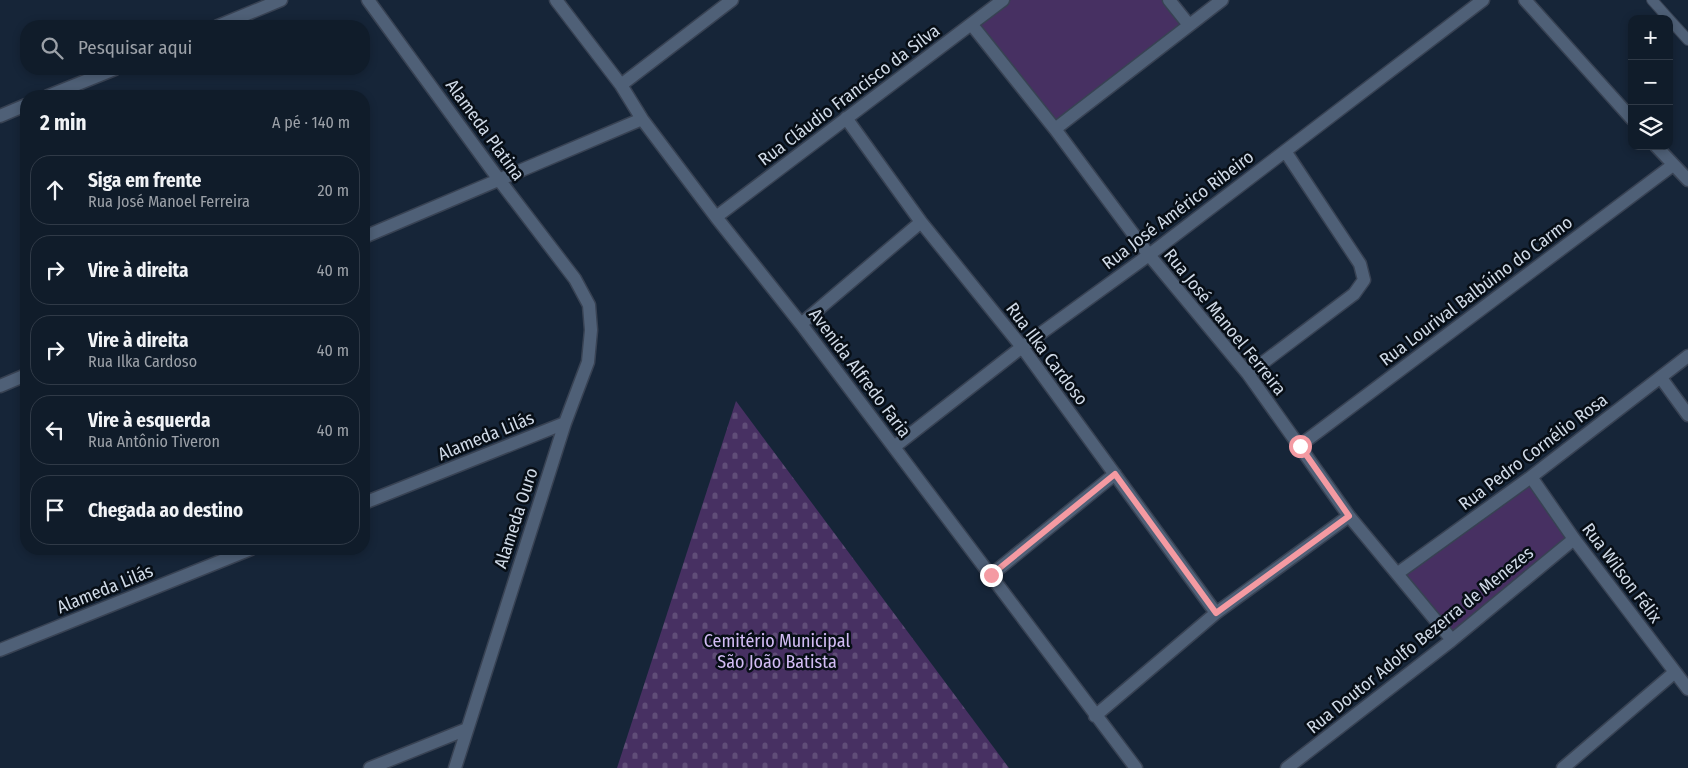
<!DOCTYPE html>
<html lang="pt">
<meta charset="utf-8">
<style>
body{margin:0;font-family:"Fira Sans Condensed",sans-serif;background:#192532;color:#f1f3f6}
.controls{position:absolute;right:15px;top:15px;display:grid;overflow:hidden;border-radius:10px;box-shadow:0 2px 8px #0003}
.controls button{width:45px;height:45px;display:grid;place-items:center;padding:0;border:0;border-bottom:1px solid #303a47;background:#101c2a;color:#f1f3f6;font:25px sans-serif}
.stop{position:absolute;width:15px;height:15px;margin:-11px;border:4px solid #f49aa2;border-radius:50%;background:#fff}
.stop.end{background:#f49aa2;border-color:#fff;box-shadow:0 1px 5px #0008}
.list{margin:0;padding:0;list-style:none}
h2{display:flex;justify-content:space-between;align-items:center;height:65px;margin:0;padding:0 20px;font-size:21px}
h2 small{font-size:16px;font-weight:400;color:#9ca1a8}
.list li{display:grid;grid-template-columns:32px 1fr auto;gap:15px;align-items:center;box-sizing:border-box;height:70px;margin:0 10px 10px;padding:0 10px;border:1px solid #303a47;border-radius:20px}
.list b{display:block;font-size:19px;white-space:nowrap}
.list p{margin:0;font-size:16px;white-space:nowrap;color:#9ca1a8}
.list em{font-size:16px;font-style:normal;color:#9ca1a8}
.icon{flex:none;width:28px;height:28px;fill:none;stroke:currentColor;stroke-width:2;stroke-linecap:round;stroke-linejoin:round}
.map{position:relative;flex:none;width:1688px;height:768px;overflow:hidden}
.search{position:absolute;background:#101c2a;box-shadow:0 2px 8px #0003;left:20px;top:20px;width:350px;height:55px;display:flex;align-items:center;gap:12px;box-sizing:border-box;padding:0 18px;border-radius:20px;color:#9ca1a8;font-size:19px}
.panel{position:absolute;background:#101c2a;box-shadow:0 2px 8px #0003;left:20px;top:90px;width:350px;height:465px;border-radius:20px}
.map>svg:first-child{display:block}
.cemetery{fill:url(#cemetery-stones)}
.park{fill:#473062}
.lines{fill:none;stroke-linecap:round;stroke-linejoin:round}
.lane-casing{stroke:#384253;stroke-width:12}
.street-casing{stroke:#384253;stroke-width:15}
.lane{stroke:#4f6077;stroke-width:10}
.street{stroke:#4f6077;stroke-width:12}
.route{stroke:#f49aa2;stroke-width:6}
.labels{text-anchor:middle;dominant-baseline:central;stroke-width:5;stroke-linejoin:round;paint-order:stroke}
.street-label{font-size:18px;fill:#d0dae7;stroke:#070e16}
.park-label{font-size:18px;fill:#d2bcf4;stroke:#070e16}
</style>
<div class="map">
<svg width="1688" height="768" viewBox="0 0 1688 768">
<defs>
<pattern id="cemetery-stones" width="16" height="16" patternUnits="userSpaceOnUse" patternTransform="scale(1.25)"><rect width="16" height="16" fill="#473062"/><path d="M2 7V4a2 2 0 0 1 4 0v3zM10 15v-3a2 2 0 0 1 4 0v3z" fill="#604d78"/></pattern>
</defs>
<rect width="100%" height="100%" fill="#162538"/>
<path class="cemetery" d="M736 401 1009 768H617Z"/>
<path class="park" d="M1003 0H1169L1189 25 1055 129 972 25Z
M1531 477 1574 539 1452 640 1398 573Z"/>
<g class="lines">
<defs>
<path id="lane" d="M1652 0 1669 19
M1669 19 1688 40"/>
<path id="street" d="M368 0 500 181 575 279 589 305 591 330 588 362 565 423 455 768
M556 0 621 85 642 119 716 217 801 324 1136 768
M1169 0 1189 25
M1525 0 1632 119
M972 25 1055 129 1149 255 1248 374 1349 516 1452 640
M218 26 281 0
M621 85 732 0
M48 96 115 69
M0 116 26 105
M846 118 921 222 1022 347 1216 613
M1055 129 1222 0
M1656 146 1688 180
M716 217 1003 0
M364 237 642 119
M801 324 921 222
M1248 374 1354 294 1364 280 1360 264 1285 151
M1661 378 1688 415
M0 386 26 375
M1299 446 1673 165
M894 447 1022 347 1149 255 1483 0
M1531 477 1574 539 1688 689
M364 503 565 423
M1398 573 1531 477 1688 356
M991 575 1115 474
M0 650 251 549
M1095 716 1216 613 1349 516
M370 768 467 729
M1287 768 1452 640 1574 539
M1563 768 1675 672"/>
</defs>
<use href="#lane" class="lane-casing"/>
<use href="#street" class="street-casing"/>
<use href="#lane" class="lane"/>
<use href="#street" class="street"/>
</g>
<g class="lines">
<path class="route" d="M991 575 1115 474 1216 613 1349 516 1300 446"/>
</g>
<g class="labels">
<g class="street-label">
<text transform="translate(849 95) rotate(-37)">Rua Cláudio Francisco da Silva</text>
<text transform="translate(485 130) rotate(54)">Alameda Platina</text>
<text transform="translate(1178 210) rotate(-37)">Rua José Américo Ribeiro</text>
<text transform="translate(1476 291) rotate(-37)">Rua Lourival Balbúino do Carmo</text>
<text transform="translate(1225 322) rotate(51)">Rua José Manoel Ferreira</text>
<text transform="translate(1047 354) rotate(53)">Rua Ilka Cardoso</text>
<text transform="translate(860 373) rotate(53)">Avenida Alfredo Faria</text>
<text transform="translate(486 436) rotate(-22)">Alameda Lilás</text>
<text transform="translate(1533 452) rotate(-37)">Rua Pedro Cornélio Rosa</text>
<text transform="translate(516 518) rotate(-72)">Alameda Ouro</text>
<text transform="translate(1622 573) rotate(53)">Rua Wilson Félix</text>
<text transform="translate(105 589) rotate(-22)">Alameda Lilás</text>
<text transform="translate(1420 640) rotate(-39)">Rua Doutor Adolfo Bezerra de Menezes</text>
</g>
<g class="park-label">
<text x="777" y="641">Cemitério Municipal<tspan x="777" dy="21">São João Batista</tspan></text>
</g>
</g>
</svg>
<div class="controls">
<button>+</button>
<button>−</button>
<button><svg class="icon" aria-label="layers" viewBox="0 0 24 24"><path d="M12 4l9 5-9 5-9-5zM3 14l9 5 9-5"/></svg></button>
</div>
<div class="stop" style="left:1300px;top:446px"></div>
<div class="stop end" style="left:991px;top:575px"></div>
<div class="search"><svg class="icon" aria-label="search" viewBox="0 0 24 24"><circle cx="10" cy="10" r="6"/><path d="M15 15l6 6"/></svg>Pesquisar aqui</div>
<section class="panel">
<h2>2 min<small>A pé · 140 m</small></h2>
<ul class="list">
<li><svg class="icon" aria-label="ahead" viewBox="0 0 24 24"><path d="M12 20V5M6 11l6-6 6 6"/></svg><div><b>Siga em frente</b><p>Rua José Manoel Ferreira</p></div><em>20 m</em></li>
<li><svg class="icon" aria-label="right" viewBox="0 0 24 24"><path d="M7 20v-9h11M14 6l5 5-5 5"/></svg><div><b>Vire à direita</b></div><em>40 m</em></li>
<li><svg class="icon" aria-label="right" viewBox="0 0 24 24"><path d="M7 20v-9h11M14 6l5 5-5 5"/></svg><div><b>Vire à direita</b><p>Rua Ilka Cardoso</p></div><em>40 m</em></li>
<li><svg class="icon" aria-label="left" viewBox="0 0 24 24"><path d="M17 20v-9H6M10 6l-5 5 5 5"/></svg><div><b>Vire à esquerda</b><p>Rua Antônio Tiveron</p></div><em>40 m</em></li>
<li><svg class="icon" aria-label="arrive" viewBox="0 0 24 24"><path d="M6 21V4h12l-3 4 3 4H6"/></svg><div><b>Chegada ao destino</b></div></li>
</ul>
</section>
</div>
